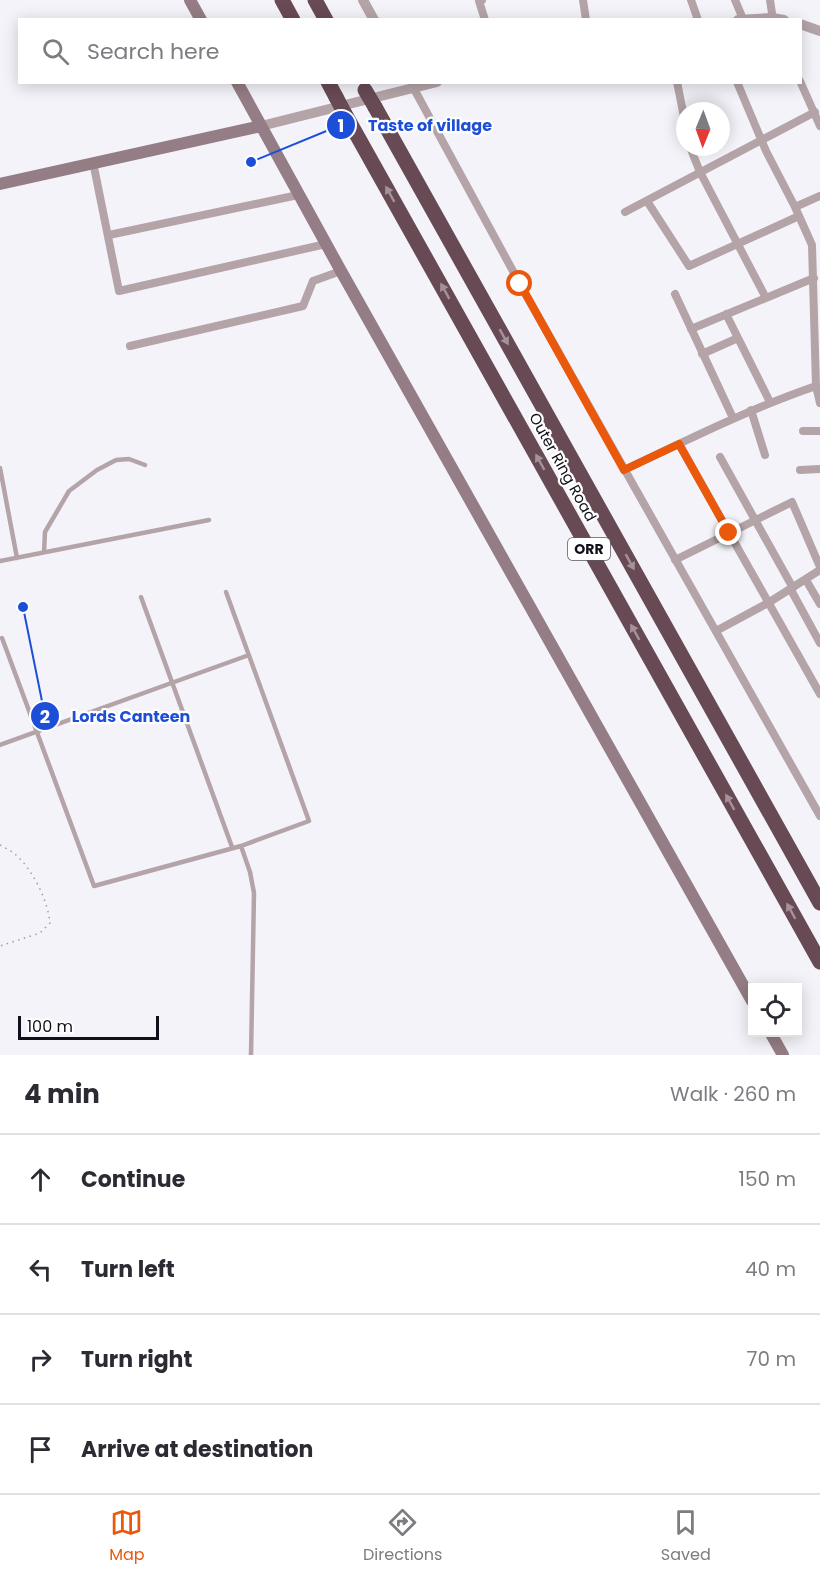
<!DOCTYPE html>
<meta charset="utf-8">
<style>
body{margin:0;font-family:Poppins,sans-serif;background:#f2f2f3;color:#2b2b33}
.controls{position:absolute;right:18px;bottom:18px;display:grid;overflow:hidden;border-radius:0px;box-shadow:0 3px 15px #0003}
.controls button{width:54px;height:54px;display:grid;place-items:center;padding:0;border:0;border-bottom:2px solid #e1e1e2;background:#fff;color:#2b2b33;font:30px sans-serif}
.compass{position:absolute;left:676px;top:102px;width:54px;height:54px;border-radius:50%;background:#fff;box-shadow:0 3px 15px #0003;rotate:181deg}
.scale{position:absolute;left:18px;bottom:15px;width:141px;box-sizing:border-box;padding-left:6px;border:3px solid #120f1a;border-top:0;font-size:16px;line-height:21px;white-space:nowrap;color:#120f1a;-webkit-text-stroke:4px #fff;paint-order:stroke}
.stop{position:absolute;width:18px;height:18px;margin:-14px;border:4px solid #ea580c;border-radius:50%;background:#fff}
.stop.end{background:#ea580c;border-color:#fff;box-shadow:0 2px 6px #0008}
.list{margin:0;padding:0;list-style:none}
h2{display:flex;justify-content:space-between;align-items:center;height:78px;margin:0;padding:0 24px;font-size:26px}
h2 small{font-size:20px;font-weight:400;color:#7c7c81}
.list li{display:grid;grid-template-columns:39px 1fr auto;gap:18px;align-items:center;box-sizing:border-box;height:90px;padding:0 24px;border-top:2px solid #e1e1e2}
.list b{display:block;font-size:22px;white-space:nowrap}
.list em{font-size:20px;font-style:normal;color:#7c7c81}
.icon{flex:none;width:33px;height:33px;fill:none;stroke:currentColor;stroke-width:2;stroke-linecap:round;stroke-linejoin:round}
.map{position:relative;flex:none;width:820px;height:1055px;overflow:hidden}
.search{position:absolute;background:#fff;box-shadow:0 3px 15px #0003;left:18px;right:18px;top:18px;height:66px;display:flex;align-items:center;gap:15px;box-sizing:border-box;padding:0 21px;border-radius:0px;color:#7c7c81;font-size:22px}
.sheet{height:438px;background:#fff}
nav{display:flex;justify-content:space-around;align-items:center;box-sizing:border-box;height:84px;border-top:2px solid #e1e1e2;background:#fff;font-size:16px;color:#7c7c81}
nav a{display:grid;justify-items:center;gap:3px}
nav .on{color:#ea580c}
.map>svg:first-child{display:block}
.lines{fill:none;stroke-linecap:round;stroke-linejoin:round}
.path{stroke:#9d9ba3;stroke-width:1.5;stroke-dasharray:1.5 4.5;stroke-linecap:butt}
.service{stroke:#b4a4a8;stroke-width:4.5}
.minor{stroke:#b4a4a8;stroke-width:8}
.tertiary{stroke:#b4a4a8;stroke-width:10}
.secondary{stroke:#947d84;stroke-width:12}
.motorway{stroke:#684a54;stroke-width:15}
.motorway-bridge{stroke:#684a54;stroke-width:15}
.oneway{fill:#a49298}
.route{stroke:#ea580c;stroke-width:8}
.labels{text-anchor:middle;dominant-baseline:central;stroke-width:4.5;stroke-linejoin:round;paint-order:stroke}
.shield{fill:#fff;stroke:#59575f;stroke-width:1.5}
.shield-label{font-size:14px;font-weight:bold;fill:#120f1a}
.street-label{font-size:15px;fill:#120f1a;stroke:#fff}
.leader{fill:none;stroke:#1d4ed8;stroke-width:2}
.callout-dot{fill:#1d4ed8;stroke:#fff;stroke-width:2}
.mark-label{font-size:18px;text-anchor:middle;font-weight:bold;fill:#fff}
.callout-label{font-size:16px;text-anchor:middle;font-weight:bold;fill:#1d4ed8;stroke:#fff;stroke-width:4.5;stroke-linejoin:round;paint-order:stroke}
</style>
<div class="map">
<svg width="820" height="1055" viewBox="0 0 820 1055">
<rect width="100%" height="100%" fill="#f4f3fa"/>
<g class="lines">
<path class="path" d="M0 845C5 848 12 851 16 855 33 870 48 901 50 923L40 933 0 946"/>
<path class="service" d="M0 468 17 558
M44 552 45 532 69 491 97 470 116 460 129 459 145 465
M0 561 209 520
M141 597 232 847
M2 638 94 886 241 846 309 821 226 592
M0 745 249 655
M241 846 250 872 254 893 251 1055"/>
<path class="minor" d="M482 0 479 1 485 20
M583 0 586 20
M691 0 698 20
M735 0 743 19
M770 0 773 20
M800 81 820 126
M677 82 685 122
M737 82 766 151 795 207 812 245 816 386
M413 87 520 284 820 816
M690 147 700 172 766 298
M93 162 119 291 326 244
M647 201 689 266 799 216
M795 207 820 196
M625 212 815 112
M109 235 298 195
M675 294 733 418
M726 314 770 402
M691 329 814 278
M130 346 303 306 313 281 341 271
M702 354 738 338
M751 410 765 455
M803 431H820
M679 444 820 694
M720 457 793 588
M624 470C687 440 749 409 816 386L820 403
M800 470 820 469
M675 560 792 502 820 567
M806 580 820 604
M791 590 820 643
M716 631 768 603 820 570"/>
<path class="tertiary" d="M363 0 374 20
M738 20 772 18 784 20
M800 24 820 31
M261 126 437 82"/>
<path class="secondary" d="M190 0 201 20
M237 82 341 271 752 1001
M0 184 261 126
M770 1032 783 1055"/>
<path class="motorway" d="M282 0 293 20
M315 0 326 20
M328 82 336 97
M375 107 820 903
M345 114 820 962"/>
<path class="motorway-bridge" d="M365 90 375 107
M336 97 345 114"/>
</g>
<defs><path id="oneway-solid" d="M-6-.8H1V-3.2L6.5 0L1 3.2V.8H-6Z" transform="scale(1.5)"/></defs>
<g class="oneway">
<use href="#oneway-solid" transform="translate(390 194) rotate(-119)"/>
<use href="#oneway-solid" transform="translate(445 291) rotate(-119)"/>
<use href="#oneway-solid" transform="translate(504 337) rotate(61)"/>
<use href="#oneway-solid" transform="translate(540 462) rotate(-119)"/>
<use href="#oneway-solid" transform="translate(630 562) rotate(61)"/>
<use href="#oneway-solid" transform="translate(635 632) rotate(-119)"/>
<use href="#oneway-solid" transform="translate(730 802) rotate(-119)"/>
<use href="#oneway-solid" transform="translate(791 911) rotate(-119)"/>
</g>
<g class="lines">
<path class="route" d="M520 284 624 470 679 444 729 533"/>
</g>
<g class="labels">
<rect class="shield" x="568" y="538" width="42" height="22" rx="4.5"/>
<g class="shield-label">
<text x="589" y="549">ORR</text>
</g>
<g class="street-label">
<text transform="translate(563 467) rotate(61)">Outer Ring Road</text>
</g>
</g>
<path class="leader" d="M251 162L341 125M23 607L45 716"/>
<g class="callout-dot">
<circle cx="251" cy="162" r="6"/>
<circle cx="23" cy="607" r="6"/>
<circle cx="341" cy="125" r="15"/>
<circle cx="45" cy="716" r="15"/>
</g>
<g class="mark-label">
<text x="341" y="132">1</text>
<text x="45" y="723">2</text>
</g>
<g class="callout-label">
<text x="430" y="131">Taste of village</text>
<text x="131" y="722">Lords Canteen</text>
</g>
</svg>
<div class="controls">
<button><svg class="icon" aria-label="locate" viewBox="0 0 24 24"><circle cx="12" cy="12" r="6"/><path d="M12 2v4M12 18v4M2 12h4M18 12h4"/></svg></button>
</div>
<svg class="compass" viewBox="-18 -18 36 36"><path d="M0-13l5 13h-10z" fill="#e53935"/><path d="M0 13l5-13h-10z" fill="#7c7c81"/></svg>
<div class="scale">100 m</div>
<div class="stop" style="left:520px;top:284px"></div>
<div class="stop end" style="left:729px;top:533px"></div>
<div class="search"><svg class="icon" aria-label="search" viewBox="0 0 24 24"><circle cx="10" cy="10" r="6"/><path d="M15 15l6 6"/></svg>Search here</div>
</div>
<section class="sheet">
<h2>4 min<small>Walk · 260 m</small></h2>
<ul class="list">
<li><svg class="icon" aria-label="ahead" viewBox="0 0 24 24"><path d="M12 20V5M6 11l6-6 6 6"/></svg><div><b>Continue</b></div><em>150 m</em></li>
<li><svg class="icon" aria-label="left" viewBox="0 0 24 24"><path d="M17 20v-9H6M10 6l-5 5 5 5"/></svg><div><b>Turn left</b></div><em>40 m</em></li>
<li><svg class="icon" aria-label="right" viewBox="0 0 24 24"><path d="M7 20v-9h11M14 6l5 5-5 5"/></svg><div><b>Turn right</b></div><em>70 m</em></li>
<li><svg class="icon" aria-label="arrive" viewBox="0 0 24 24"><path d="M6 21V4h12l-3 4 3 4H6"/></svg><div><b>Arrive at destination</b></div></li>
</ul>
</section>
<nav>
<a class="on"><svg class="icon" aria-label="map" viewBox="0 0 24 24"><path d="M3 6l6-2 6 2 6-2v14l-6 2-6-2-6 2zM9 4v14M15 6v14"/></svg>Map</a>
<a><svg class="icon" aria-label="directions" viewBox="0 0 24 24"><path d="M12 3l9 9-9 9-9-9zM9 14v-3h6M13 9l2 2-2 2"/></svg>Directions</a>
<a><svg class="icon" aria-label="saved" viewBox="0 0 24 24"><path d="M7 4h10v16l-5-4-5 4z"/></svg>Saved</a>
</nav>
